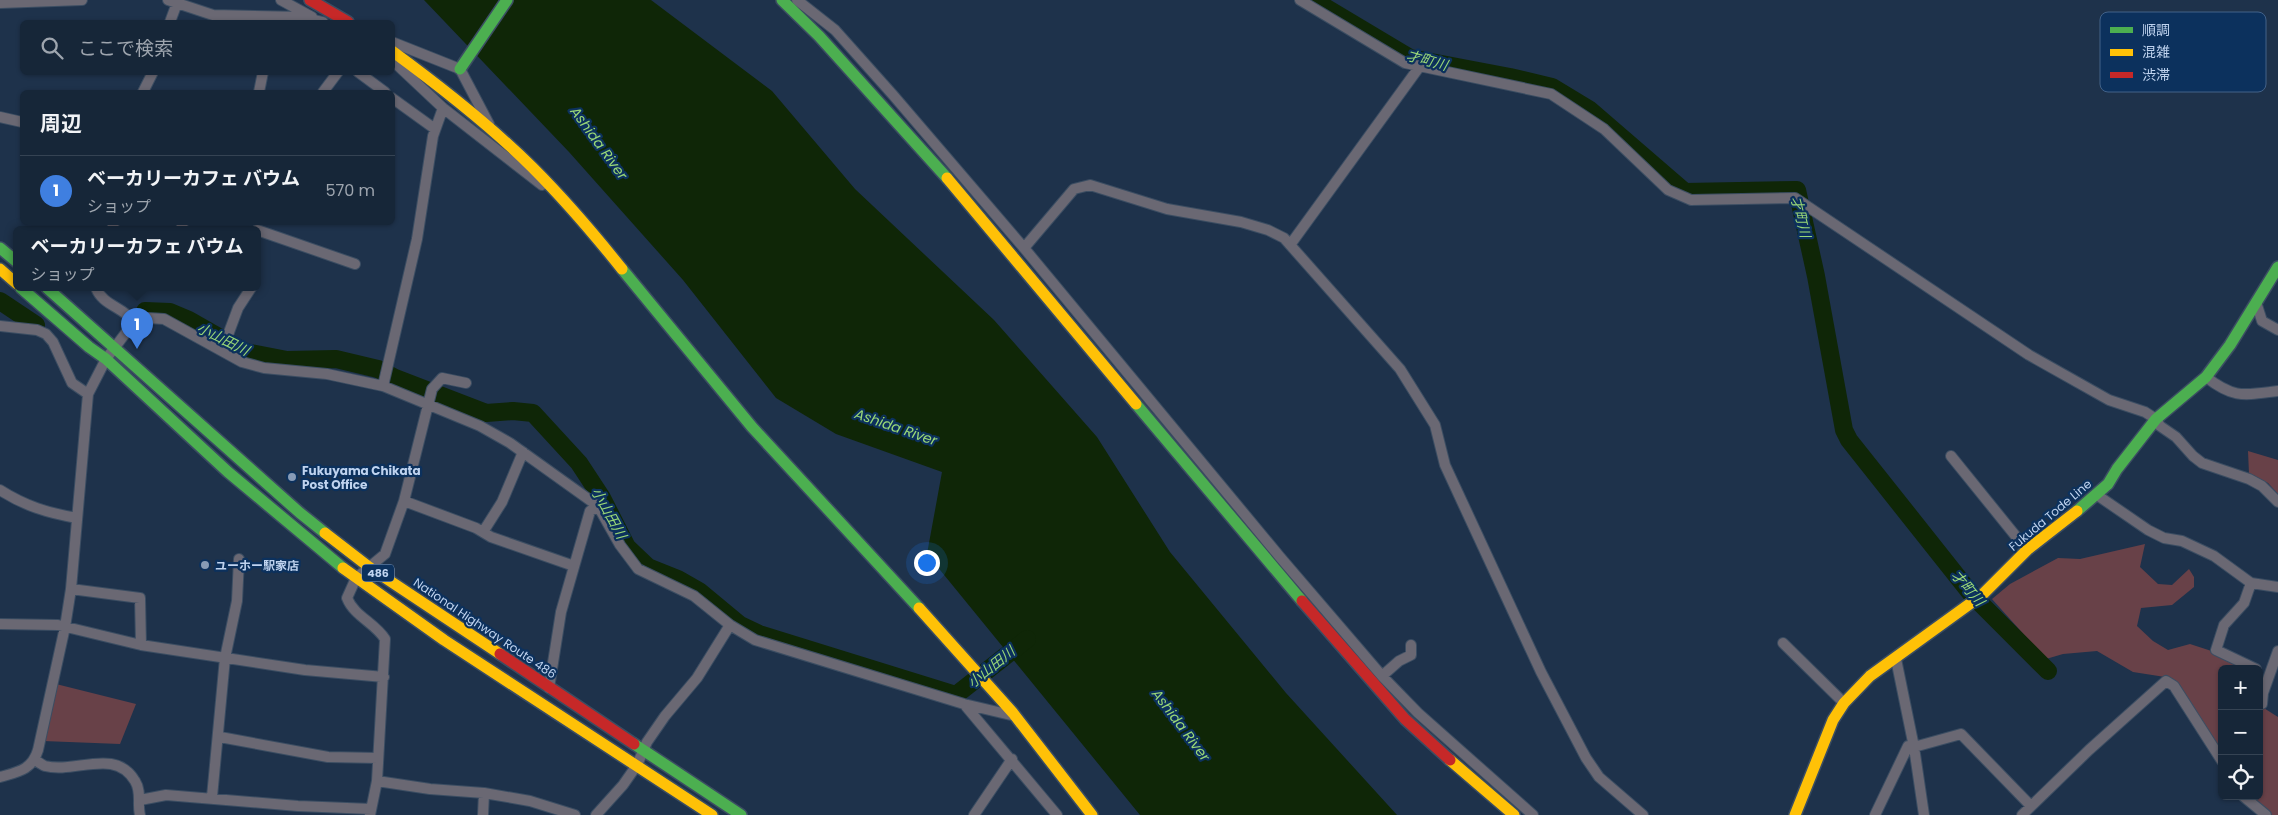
<!DOCTYPE html>
<html lang="ja">
<meta charset="utf-8">
<style>
body{margin:0;font-family:Poppins,"Noto Sans JP",sans-serif;background:#233243;color:#f1f3f6}
.controls{position:absolute;right:15px;bottom:15px;display:grid;overflow:hidden;border-radius:8px;box-shadow:0 1px 4px #0004}
.controls button{width:45px;height:45px;display:grid;place-items:center;padding:0;border:0;border-bottom:1px solid #354353;background:#162638;color:#f1f3f6;font:25px sans-serif}
.you{position:absolute;left:926px;top:562px;width:18px;height:18px;margin:-12px;border:4px solid #fff;border-radius:50%;background:#1a73e8;box-shadow:0 0 0 8px #1a73e833}
.badge{display:grid;place-items:center;width:32px;height:32px;border-radius:50%;background:#ea580c;color:#fff;font-size:16px;font-weight:700}
.pin{position:absolute;translate:-50% -41px;filter:drop-shadow(0 1px 2px #0008)}
.pin::after{content:'';position:absolute;top:26px;width:18px;height:15px;background:inherit;clip-path:polygon(0 0,100% 0,50% 100%)}
.popup{position:absolute;left:13px;top:226px;width:248px;height:65px;box-sizing:border-box;display:grid;place-content:center;border-radius:8px;background:#162638;filter:drop-shadow(0 1px 4px #0005);font-size:16px;white-space:nowrap;color:#9ea5ae}
.popup b{font-size:19px;color:#f1f3f6}
.popup::after{content:'';position:absolute;left:50%;top:100%;margin-left:-10px;border:10px solid transparent;border-top-color:#162638}
.list{margin:0;padding:0;list-style:none}
h2{display:flex;justify-content:space-between;align-items:center;height:65px;margin:0;padding:0 20px;font-size:21px}
h2 small{font-size:16px;font-weight:400;color:#9ea5ae}
.list li{display:grid;grid-template-columns:32px 1fr auto;gap:15px;align-items:center;box-sizing:border-box;height:70px;padding:0 20px;border-top:1px solid #354353}
.list b{display:block;font-size:19px;white-space:nowrap}
.list p{margin:0;font-size:16px;white-space:nowrap;color:#9ea5ae}
.list em{font-size:16px;font-style:normal;color:#9ea5ae}
.icon{flex:none;width:28px;height:28px;fill:none;stroke:currentColor;stroke-width:2;stroke-linecap:round;stroke-linejoin:round}
.map{position:relative;flex:none;width:2278px;height:815px;overflow:hidden}
.search{position:absolute;background:#162638;box-shadow:0 1px 4px #0004;left:20px;top:20px;width:375px;height:55px;display:flex;align-items:center;gap:12px;box-sizing:border-box;padding:0 18px;border-radius:8px;color:#9ea5ae;font-size:19px}
.panel{position:absolute;background:#162638;box-shadow:0 1px 4px #0004;left:20px;top:90px;width:375px;height:135px;border-radius:8px}
.map>svg:first-child{display:block}
.green{fill:#684148}
.water{fill:#0f2607}
.lines{fill:none;stroke-linecap:round;stroke-linejoin:round}
.river{stroke:#0f2607;stroke-width:18}
.street-casing{stroke:#3b4d62;stroke-width:12}
.fast-casing{stroke:#3b4d62;stroke-width:14}
.slow-casing{stroke:#3b4d62;stroke-width:14}
.jam-casing{stroke:#3b4d62;stroke-width:14}
.street{stroke:#6a6873;stroke-width:10}
.fast{stroke:#4caf50;stroke-width:11}
.slow{stroke:#ffc107;stroke-width:11}
.jam{stroke:#c62828;stroke-width:11}
.poi-dot{fill:#879bb6;stroke:#0c315d;stroke-width:2}
.labels{text-anchor:middle;dominant-baseline:central;stroke-width:4.5;stroke-linejoin:round;paint-order:stroke}
.shield{fill:#0c315d;stroke:#89a2c3;stroke-width:1}
.shield-label{font-size:11px;font-weight:bold;fill:#bfd3ef}
.poi-label{font-size:12px;font-weight:bold;fill:#bfd3ef;stroke:#0c315d;text-anchor:start}
.street-label{font-size:12px;fill:#bfd3ef;stroke:#0c315d}
.water-label{font-size:14px;font-style:italic;fill:#9ad877;stroke:#0c315d}
.key{fill:#0c315d;stroke:#426289;stroke-width:1}
.key-label{font-size:14px;fill:#bfd3ef}
</style>
<div class="map">
<svg width="2278" height="815" viewBox="0 0 2278 815">
<rect width="100%" height="100%" fill="#1e324b"/>
<path class="green" d="M2248 451 2278 460V494L2268 483 2249 474Z
M2145 544 2140 567 2158 584 2172 585 2189 569 2194 577V587L2172 605 2141 608 2137 626 2153 641 2168 650 2190 644 2236 659V669H2222V757L2180 685 2165 677 2133 672 2097 651 2063 654 2046 659 1992 599 2010 584 2058 558 2080 559Z
M56 684 136 704 120 744 43 741Z
M2259 705 2278 717V815H2269L2246 796H2259Z"/>
<path class="water" d="M424 0H651L772 91 855 189 994 320 1097 437 1170 552 1286 693 1397 815H1140L927 554 942 472 836 434 776 398 683 280 569 152Z"/>
<g class="lines">
<path class="river" d="M1313 0 1410 58 1510 77 1552 87 1590 110 1685 192 1797 190 1816 276 1844 430 1849 440 1972 595 2048 671
M0 301 36 325
M145 311 170 312 189 320 245 352 287 360 336 359 378 369 395 378 486 413 513 411 533 413 579 463 602 498 627 547 648 567 678 579 699 591 740 625 759 634 956 695 1027 639"/>
<defs>
<path id="street" d="M168 0 213 15 302 17 323 22
M281 0 312 17
M797 0 835 30 893 95 1024 248 1280 557 1382 676 1418 713 1533 815
M1300 0 1405 63 1551 94 1604 129 1668 190 1691 200 1795 198 2029 355 2109 400 2145 412 2156 419 2160 426 2176 437 2193 456 2202 463 2249 479 2262 486 2278 502
M0 3 82 0
M170 22 177 3
M392 42 460 69 489 124
M392 60 443 108 542 185
M358 72 385 92
M143 92 153 72
M259 92 263 72
M323 92 338 72
M392 98 435 129
M0 117 22 122
M112 230 114 222
M181 230 183 222
M257 230 355 264
M1290 245 1420 66
M1024 248 1074 189 1090 185 1167 209 1241 222 1268 230 1284 238 1400 369 1435 425 1445 465 1541 672 1586 758 1599 777 1643 815
M96 288C103 306 124 307 134 322
M2256 302 2262 321 2278 330
M0 326 37 330 46 334 53 342 72 383 88 394
M222 351 238 308 251 288
M2206 377C2234 399 2244 395 2278 391
M383 386 417 239 433 136 443 108
M1951 456 2027 550
M0 490C25 506 48 513 77 518
M2097 495 2148 530 2164 538 2182 541 2214 556 2251 583 2278 587
M404 501 476 528 491 537 574 566
M483 532 502 502 523 452
M2251 583 2244 603 2224 625 2216 650 2256 669
M71 589 140 598 141 645
M0 624 58 625 141 645 305 670 384 677
M1783 643 1844 703
M1896 659 1914 747 1924 815
M1382 676 1399 661 1411 655V645
M549 688 561 612 590 511 598 506
M964 704 1057 815
M2262 704 2263 693 2278 651
M220 737 328 757 378 758
M35 760C38 762 42 765 45 766 75 774 115 747 135 781 142 792 137 804 140 815
M0 777C18 772 32 770 38 750L65 627 71 589 88 394 106 359 134 322 148 318 164 319 242 362 264 368 327 374 383 386 480 426 510 443 598 506 620 545 638 569 694 596 730 625 755 640 964 704 1015 716
M377 781 430 789 484 793 530 801 575 815
M2243 796 2266 815
M212 797 225 658 237 601 239 559
M140 800 166 795 298 806 371 809
M370 815 377 781 385 639C375 623 354 616 347 598L356 578 385 554 404 501 432 389 442 378 466 383
M483 815 484 793
M596 815 623 785 637 765 647 742 665 716 697 678 730 625
M974 815 1012 759
M1875 815 1908 746 1914 747 1961 734 2031 806
M2022 815 2089 750 2166 681 2174 686 2222 761"/>
<path id="fast" d="M782 0 819 36 947 178
M460 69 507 0
M0 248 17 262
M622 269 752 427 919 608
M21 288 89 347 106 359 228 472 343 568
M47 288 300 513 325 533
M1136 404 1302 601
M2077 511 2108 484 2117 469 2156 419 2206 377 2230 345 2278 267
M634 744 741 815"/>
<path id="slow" d="M392 51C441 87 490 125 533 168 565 200 594 234 622 269
M947 178 1136 404
M0 269 17 284
M325 533 369 567 500 654
M343 568 444 640 712 815
M919 608 1013 713 1092 815
M1450 760 1514 815
M1795 815 1833 720 1844 703 1870 676 1982 595 2027 550 2077 511"/>
<path id="jam" d="M310 0 348 22
M1302 601 1405 719 1450 760
M500 654 634 744"/>
</defs>
<use href="#street" class="street-casing"/>
<use href="#fast" class="fast-casing"/>
<use href="#slow" class="slow-casing"/>
<use href="#jam" class="jam-casing"/>
<use href="#street" class="street"/>
<use href="#fast" class="fast"/>
<use href="#slow" class="slow"/>
<use href="#jam" class="jam"/>
</g>
<g class="poi-dot">
<circle cx="292" cy="477" r="5"/>
<circle cx="205" cy="565" r="5"/>
</g>
<g class="labels">
<rect class="shield" x="362" y="564.5" width="32" height="17" rx="4"/>
<g class="shield-label">
<text x="378" y="573">486</text>
</g>
<g class="poi-label">
<text x="302" y="470">Fukuyama Chikata<tspan x="302" dy="14">Post Office</tspan></text>
<text x="215" y="565">ユーホー駅家店</text>
</g>
<g class="street-label">
<text transform="translate(2050 515) rotate(-40)">Fukuda Tode Line</text>
<text transform="translate(485 628) rotate(34)">National Highway Route 486</text>
</g>
<g class="water-label">
<text transform="translate(1427 60) rotate(15)">才町川</text>
<text transform="translate(599 143) rotate(54)">Ashida River</text>
<text transform="translate(1801 217) rotate(76)">才町川</text>
<text transform="translate(223 339) rotate(26)">小山田川</text>
<text transform="translate(896 427) rotate(19)">Ashida River</text>
<text transform="translate(609 513) rotate(61)">小山田川</text>
<text transform="translate(1968 588) rotate(49)">才町川</text>
<text transform="translate(991 667) rotate(-39)">小山田川</text>
<text transform="translate(1181 725) rotate(53)">Ashida River</text>
</g>
</g>
<rect x="2100" y="12" width="166" height="80" rx="8" class="key"/>
<rect x="2110" y="27" width="23" height="6" fill="#4caf50"/>
<rect x="2110" y="49" width="23" height="7" fill="#ffc107"/>
<rect x="2110" y="72" width="23" height="6" fill="#c62828"/>
<g class="key-label">
<text x="2142" y="35">順調</text>
<text x="2142" y="57">混雑</text>
<text x="2142" y="80">渋滞</text>
</g>
</svg>
<div class="controls">
<button>+</button>
<button>−</button>
<button><svg class="icon" aria-label="locate" viewBox="0 0 24 24"><circle cx="12" cy="12" r="6"/><path d="M12 2v4M12 18v4M2 12h4M18 12h4"/></svg></button>
</div>
<div class="you"></div>
<div class="pin badge" style="left:137px;top:349px;background:#3f7fe0">1</div>
<div class="popup"><b>ベーカリーカフェ バウム</b>ショップ</div>
<div class="search"><svg class="icon" aria-label="search" viewBox="0 0 24 24"><circle cx="10" cy="10" r="6"/><path d="M15 15l6 6"/></svg>ここで検索</div>
<section class="panel">
<h2>周辺<small></small></h2>
<ul class="list">
<li><span class="badge" style="background:#3f7fe0">1</span><div><b>ベーカリーカフェ バウム</b><p>ショップ</p></div><em>570 m</em></li>
</ul>
</section>
</div>
